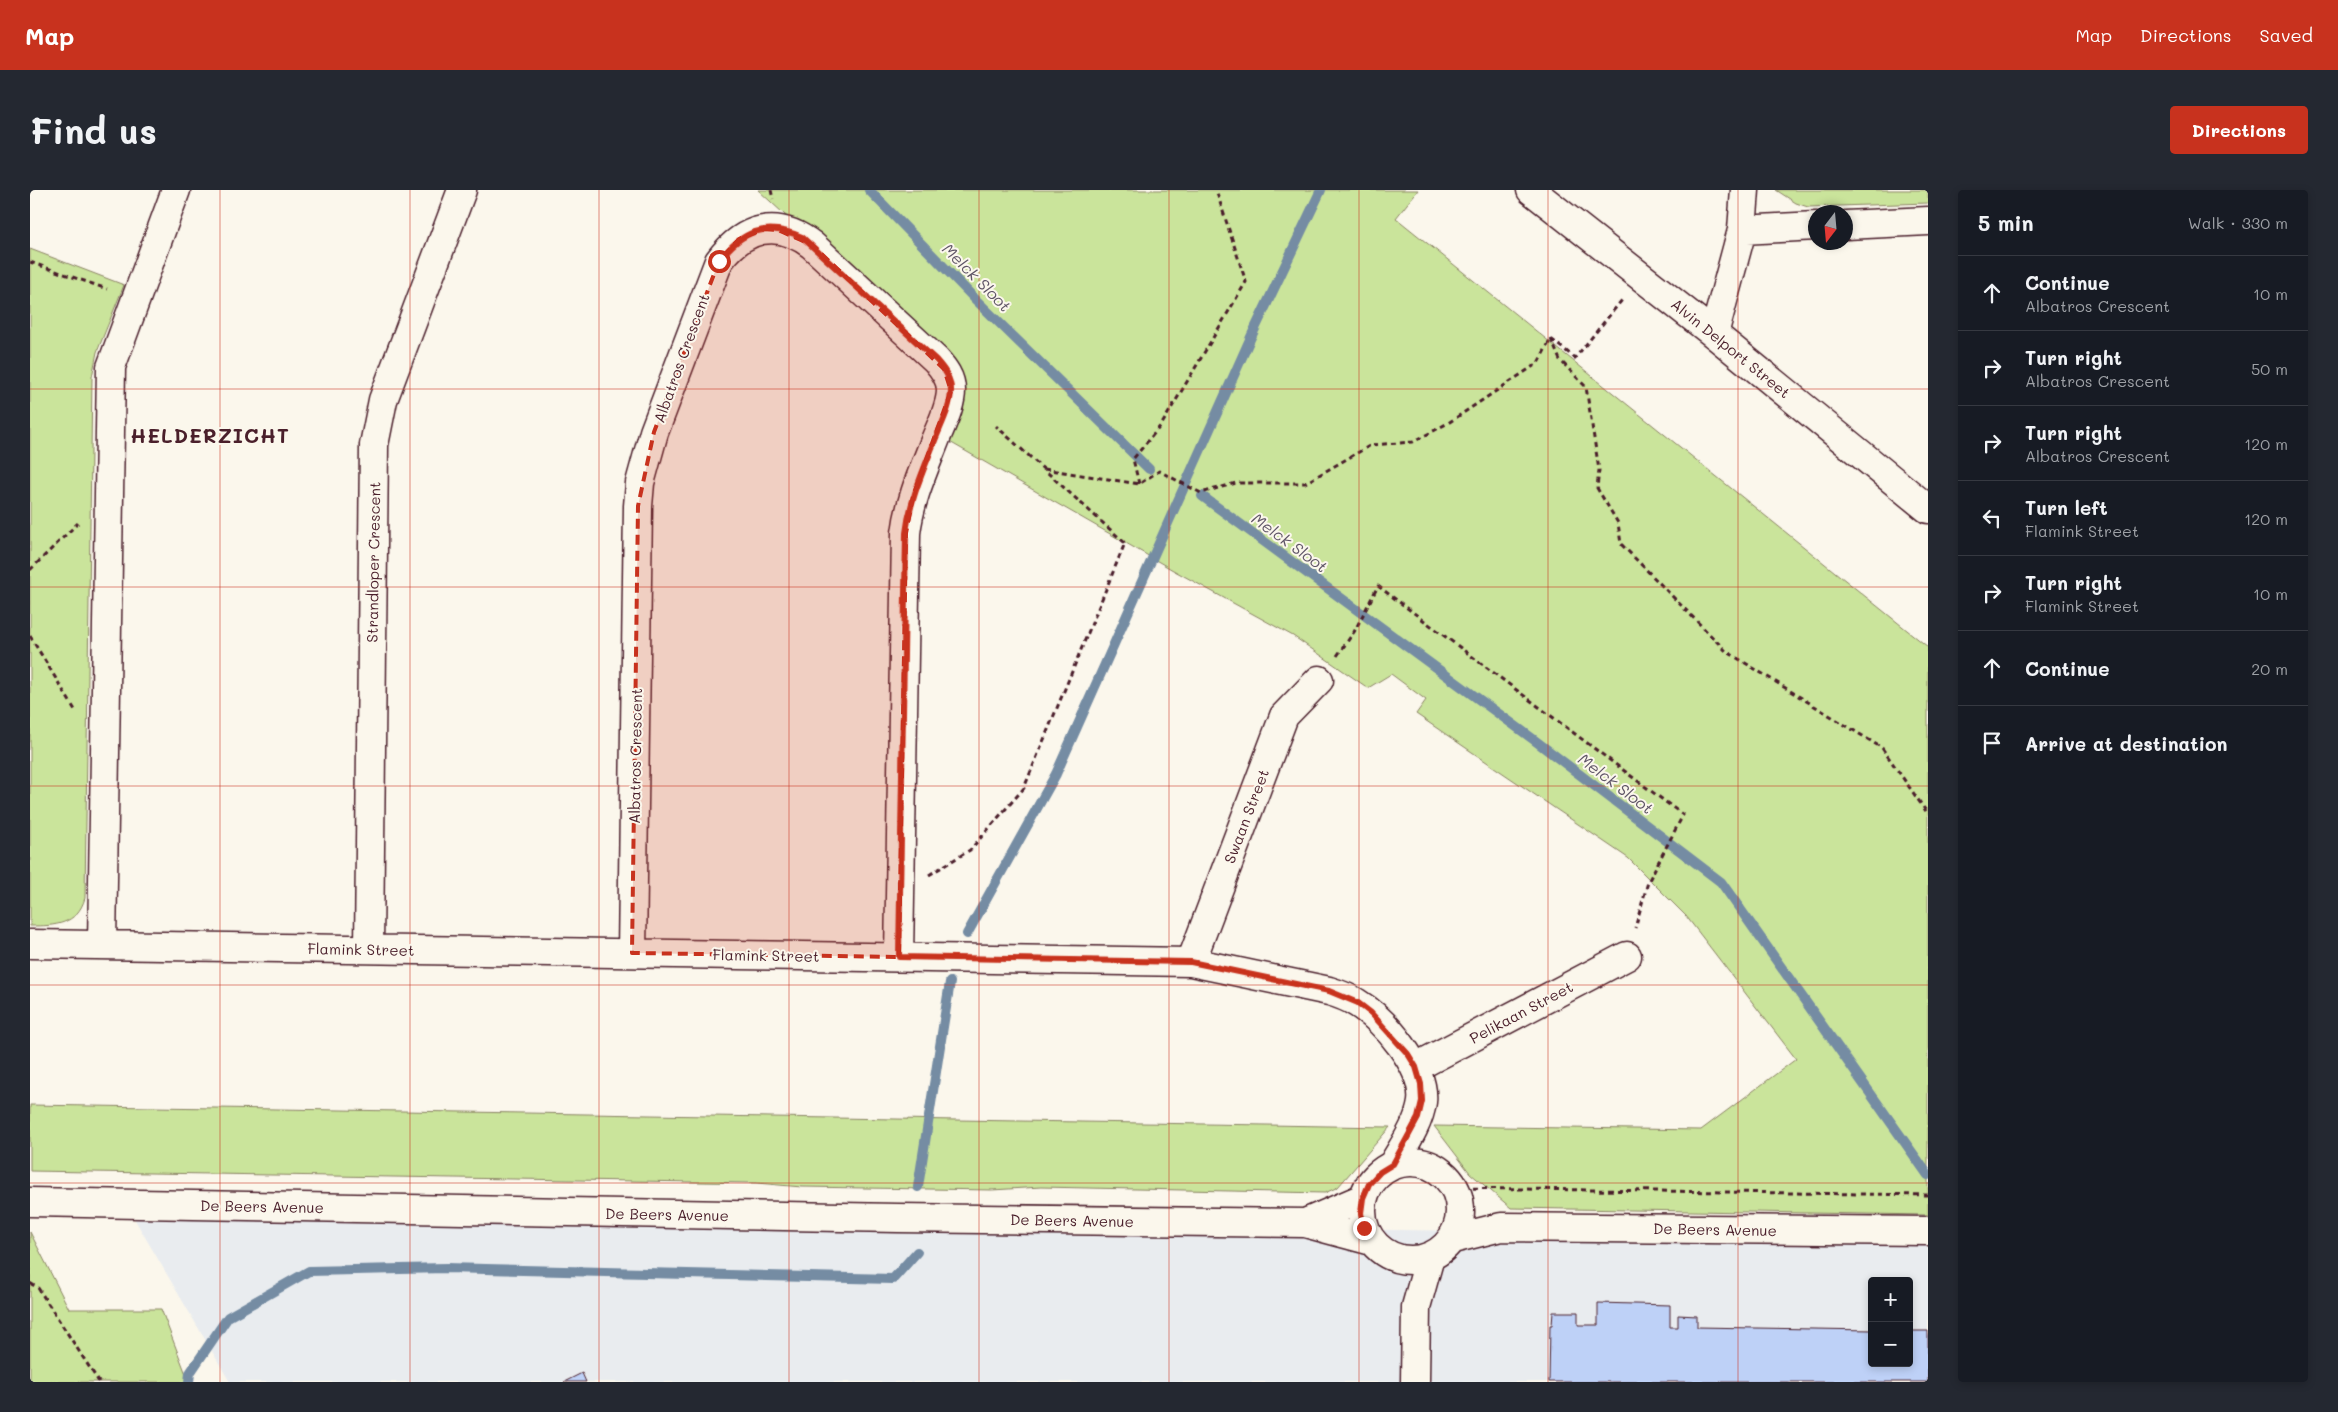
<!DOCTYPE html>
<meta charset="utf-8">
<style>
body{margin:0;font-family:Mali,sans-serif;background:#242831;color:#f1f3f6}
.controls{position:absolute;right:15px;bottom:15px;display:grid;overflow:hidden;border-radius:5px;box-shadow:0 2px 8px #0003}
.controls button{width:45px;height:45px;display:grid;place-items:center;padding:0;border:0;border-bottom:1px solid #363941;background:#171b24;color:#f1f3f6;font:25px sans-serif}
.compass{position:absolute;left:1778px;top:15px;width:45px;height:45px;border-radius:50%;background:#171b24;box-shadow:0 2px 8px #0003;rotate:196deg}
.stop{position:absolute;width:15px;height:15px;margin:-11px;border:4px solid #c8321e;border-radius:50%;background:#fff}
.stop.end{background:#c8321e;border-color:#fff;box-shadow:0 1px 5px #0008}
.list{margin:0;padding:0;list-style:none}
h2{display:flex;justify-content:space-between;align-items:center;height:65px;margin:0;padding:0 20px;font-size:21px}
h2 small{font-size:16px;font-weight:400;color:#9ea1a6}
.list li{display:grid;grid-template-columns:32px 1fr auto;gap:15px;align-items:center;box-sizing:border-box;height:75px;padding:0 20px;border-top:1px solid #363941}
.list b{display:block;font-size:19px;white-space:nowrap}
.list p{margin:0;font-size:16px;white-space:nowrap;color:#9ea1a6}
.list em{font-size:16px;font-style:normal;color:#9ea1a6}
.icon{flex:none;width:28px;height:28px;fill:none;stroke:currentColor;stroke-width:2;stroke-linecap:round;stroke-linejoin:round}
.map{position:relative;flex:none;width:1898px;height:1192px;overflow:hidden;border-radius:5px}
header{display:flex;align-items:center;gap:30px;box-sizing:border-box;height:70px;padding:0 25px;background:#c8321e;color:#fff}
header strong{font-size:24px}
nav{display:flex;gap:28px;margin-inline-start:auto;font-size:18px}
.intro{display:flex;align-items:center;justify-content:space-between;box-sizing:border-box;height:120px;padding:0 30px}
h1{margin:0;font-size:35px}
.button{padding:12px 22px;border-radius:5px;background:#c8321e;color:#fff;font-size:18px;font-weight:700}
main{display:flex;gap:30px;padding:0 30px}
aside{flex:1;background:#171b24;border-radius:5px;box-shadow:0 2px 8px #0003}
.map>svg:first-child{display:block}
.built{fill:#e9ecef;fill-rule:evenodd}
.green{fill:#cae49b;stroke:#8a8263}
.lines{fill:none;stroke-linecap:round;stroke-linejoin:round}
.stream{stroke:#758ca3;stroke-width:10}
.building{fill:#bed1f7;stroke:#4a1f2b}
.minor-casing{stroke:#4a1f2b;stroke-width:31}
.path{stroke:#4a1f2b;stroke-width:3;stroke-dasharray:5 4;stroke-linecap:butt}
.minor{stroke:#fbf7ec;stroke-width:28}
.route{stroke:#c8321e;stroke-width:6}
.marked{fill:#c8321e;fill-opacity:0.2;stroke:#c8321e;stroke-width:4;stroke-dasharray:10 6;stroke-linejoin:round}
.grid{fill:none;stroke:#c8321e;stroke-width:1;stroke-opacity:0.55}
.labels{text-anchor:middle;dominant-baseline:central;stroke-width:4;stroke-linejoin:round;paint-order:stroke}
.street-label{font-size:15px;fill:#4a1f2b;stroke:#fbf7ec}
.water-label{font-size:16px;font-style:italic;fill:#5f5567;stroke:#fbf7ec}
.district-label{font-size:20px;font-weight:bold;letter-spacing:1px;fill:#4a1f2b;stroke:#fbf7ec}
</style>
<header>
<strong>Map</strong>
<nav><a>Map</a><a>Directions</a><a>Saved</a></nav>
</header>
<div class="intro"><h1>Find us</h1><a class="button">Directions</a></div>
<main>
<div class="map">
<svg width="1898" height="1192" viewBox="0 0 1898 1192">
<rect width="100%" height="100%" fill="#fbf7ec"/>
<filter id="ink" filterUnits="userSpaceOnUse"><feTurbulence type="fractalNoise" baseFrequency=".02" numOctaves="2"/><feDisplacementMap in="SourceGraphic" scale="10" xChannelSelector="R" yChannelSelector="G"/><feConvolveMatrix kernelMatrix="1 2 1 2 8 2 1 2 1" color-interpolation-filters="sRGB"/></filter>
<g filter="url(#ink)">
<path class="built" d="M101 1023 1898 1047V1192H200ZM1842 1091H1879V1173H1842Z"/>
<path class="green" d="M728 0H1388L1366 28 1898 457V1025L1481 1018 1440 983 1404 936 1671 940 1766 869 1656 726 1598 668 1386 524 1396 510 1361 484 1338 498 1263 446 1143 380 911 247 907 165Z
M1746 0H1898V13L1778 17 1766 13Z
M0 59 94 95 67 162 62 187 55 708C47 735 25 736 0 736Z
M0 915 1360 937 1308 997 1295 1003 1011 997 962 1000 772 997 726 993 0 981Z
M0 1042 39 1119H131L159 1192H0Z"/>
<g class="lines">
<path class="stream" d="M839 0 947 111 1119 279
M1172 306 1503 549 1691 692 1898 985
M937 744 1026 584 1221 147 1291 0
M888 997 920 792
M159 1192 160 1183 198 1127 279 1081 416 1078 863 1089 887 1062"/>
</g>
<path class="building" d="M1568 1113 1640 1115V1137H1648V1125L1667 1126V1137L1842 1140V1173H1879V1141H1898V1192H1519L1520 1135H1522L1523 1122H1548V1135H1568Z
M552 1183 556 1192H534Z"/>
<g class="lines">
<defs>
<path id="minor" d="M1501 0 1684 144 1898 319
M1816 35 1898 31
M1712 40 1786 36
M1684 144 1712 40 1715 0
M0 754 1161 772 1299 801C1309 804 1318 807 1327 813 1355 830 1396 878 1392 912 1389 934 1374 955 1363 974
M72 755 81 177 146 0
M339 759 344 255 353 210 432 0
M602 763 608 316 610 293 624 242 689 71C714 37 747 28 782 55L906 170C914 179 921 188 921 200 921 216 912 233 906 248 894 279 880 309 876 343L869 767
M1161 772 1254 526 1289 490
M1386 877 1597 766
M1332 1021a49 49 0 1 1 98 0a49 49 0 1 1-98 0Z
M0 1012 868 1028 1275 1033 1342 1051
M1275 1033 1333 1008
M1423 1049 1471 1037 1898 1041
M1385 1192 1386 1117 1400 1067"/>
</defs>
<use href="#minor" class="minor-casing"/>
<path class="path" d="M741 0 743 9
M0 72 77 99
M1521 149 1530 170 1556 197 1569 280 1567 298 1588 333 1591 354 1696 461 1852 558 1898 624
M1014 279 1109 294 1129 281 1171 303 1206 293H1275L1341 255 1383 252 1418 233 1508 173 1521 149 1545 168 1592 110
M1109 294 1103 269 1132 234 1216 92 1186 0
M0 380 48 333
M0 446 45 520
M1307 466 1324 442 1348 396 1653 625 1618 692 1605 738
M899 685 940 660 994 598 1095 353 966 236
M1425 998 1898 1005
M0 1093 8 1098 69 1192"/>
<use href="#minor" class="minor"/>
</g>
</g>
<g class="lines" filter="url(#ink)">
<path class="route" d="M689 71C711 41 736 31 772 47L906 170C914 179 921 188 921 200 921 216 912 233 906 248 894 279 880 309 876 343L869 767 1161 772 1299 801 1328 813 1341 823 1378 864 1386 877 1391 894 1392 911 1388 928 1363 974 1350 982 1339 994 1333 1008 1331 1023 1334 1038"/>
</g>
<path class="marked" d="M734 39 748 40 782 55 914 179 921 201 883 306 876 343 869 767 602 763 608 316 624 242 689 71 709 49Z"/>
<path class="grid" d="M190 0V1192M380 0V1192M569 0V1192M759 0V1192M949 0V1192M1139 0V1192M1329 0V1192M1518 0V1192M1708 0V1192M0 199H1898M0 397H1898M0 596H1898M0 795H1898M0 993H1898"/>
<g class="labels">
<g class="street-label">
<text transform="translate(1701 158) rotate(39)">Alvin Delport Street</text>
<text transform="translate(651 168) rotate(-70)">Albatros Crescent</text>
<text transform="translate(343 372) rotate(-89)">Strandloper Crescent</text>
<text transform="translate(605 566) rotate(-89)">Albatros Crescent</text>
<text transform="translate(1216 626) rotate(-69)">Swaan Street</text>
<text transform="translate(331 759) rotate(1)">Flamink Street</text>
<text transform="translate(736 765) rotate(1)">Flamink Street</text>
<text transform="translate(1491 822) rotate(-28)">Pelikaan Street</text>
<text transform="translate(232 1016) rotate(1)">De Beers Avenue</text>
<text transform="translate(637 1024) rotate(1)">De Beers Avenue</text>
<text transform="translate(1042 1030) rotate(1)">De Beers Avenue</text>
<text transform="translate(1685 1039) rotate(1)">De Beers Avenue</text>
</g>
<g class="water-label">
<text transform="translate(947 87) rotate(45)">Melck Sloot</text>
<text transform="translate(1260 352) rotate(36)">Melck Sloot</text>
<text transform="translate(1586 593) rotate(37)">Melck Sloot</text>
</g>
<g class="district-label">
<text x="180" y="245">HELDERZICHT</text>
</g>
</g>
</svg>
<div class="controls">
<button>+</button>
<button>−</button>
</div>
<svg class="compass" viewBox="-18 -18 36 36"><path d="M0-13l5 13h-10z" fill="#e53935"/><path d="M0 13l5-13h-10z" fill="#9ea1a6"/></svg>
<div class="stop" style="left:689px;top:71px"></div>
<div class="stop end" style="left:1334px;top:1038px"></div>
</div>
<aside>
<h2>5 min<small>Walk · 330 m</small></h2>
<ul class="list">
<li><svg class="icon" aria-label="ahead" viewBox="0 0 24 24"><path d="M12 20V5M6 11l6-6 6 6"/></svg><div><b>Continue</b><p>Albatros Crescent</p></div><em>10 m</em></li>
<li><svg class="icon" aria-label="right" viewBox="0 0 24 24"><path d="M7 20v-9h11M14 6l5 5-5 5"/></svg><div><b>Turn right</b><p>Albatros Crescent</p></div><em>50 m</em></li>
<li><svg class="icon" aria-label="right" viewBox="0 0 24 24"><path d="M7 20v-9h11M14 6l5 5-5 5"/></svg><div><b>Turn right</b><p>Albatros Crescent</p></div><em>120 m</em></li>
<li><svg class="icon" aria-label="left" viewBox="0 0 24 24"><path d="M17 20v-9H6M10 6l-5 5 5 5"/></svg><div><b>Turn left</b><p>Flamink Street</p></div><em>120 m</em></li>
<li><svg class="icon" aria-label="right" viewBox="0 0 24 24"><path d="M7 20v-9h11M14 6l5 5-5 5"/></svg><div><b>Turn right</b><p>Flamink Street</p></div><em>10 m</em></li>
<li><svg class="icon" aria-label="ahead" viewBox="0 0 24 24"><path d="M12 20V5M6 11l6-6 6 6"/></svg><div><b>Continue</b></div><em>20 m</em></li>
<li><svg class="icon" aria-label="arrive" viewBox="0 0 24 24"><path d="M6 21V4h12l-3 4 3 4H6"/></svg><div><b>Arrive at destination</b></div></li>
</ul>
</aside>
</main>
